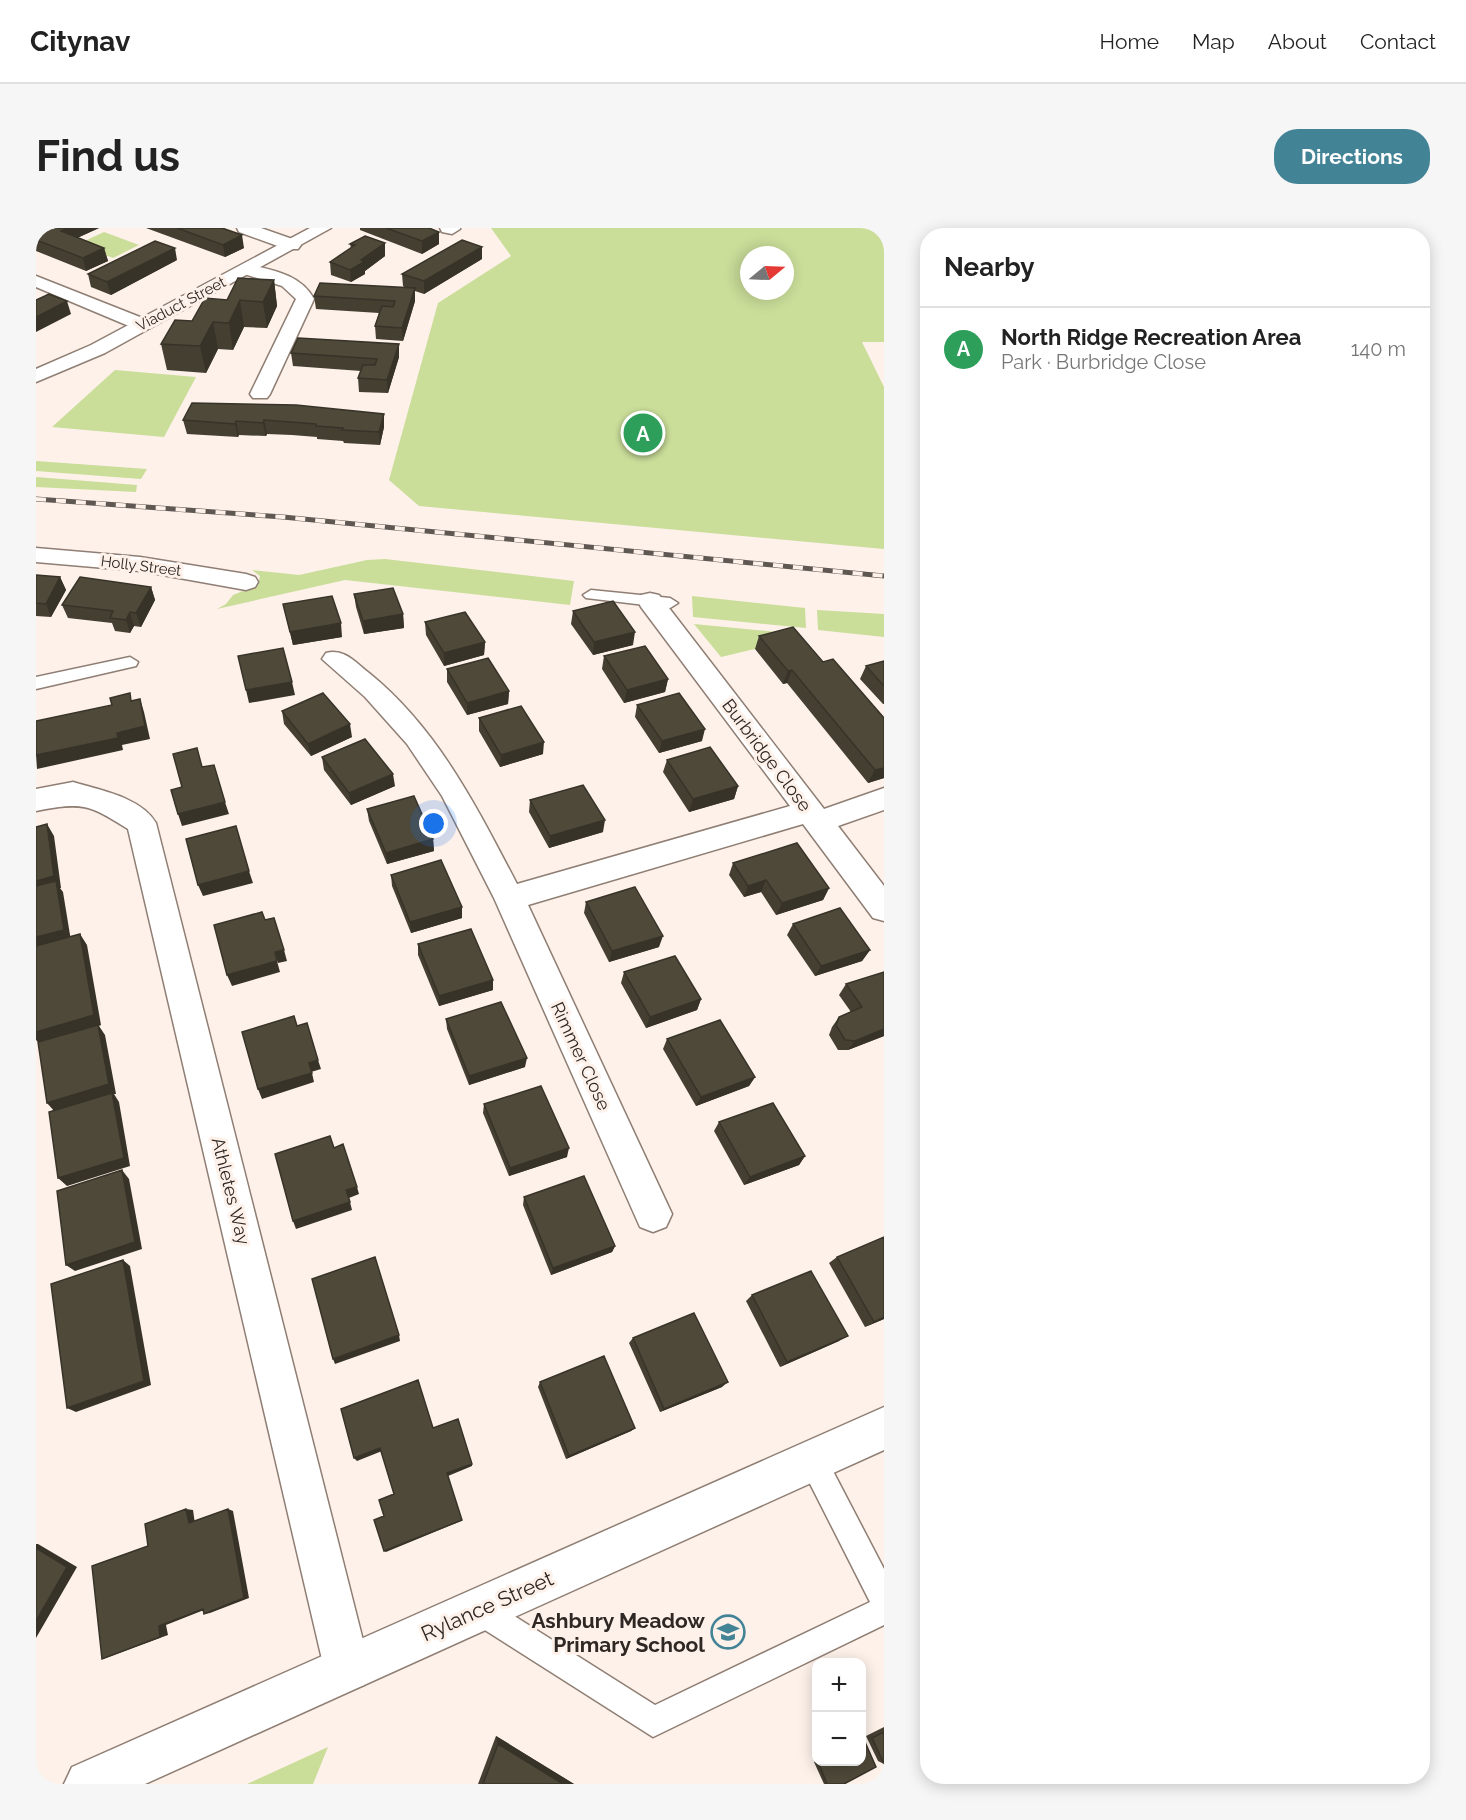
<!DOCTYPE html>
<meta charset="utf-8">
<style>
body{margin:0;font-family:Raleway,sans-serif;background:#f6f6f6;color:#222}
.controls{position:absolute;right:18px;bottom:18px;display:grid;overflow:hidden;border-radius:12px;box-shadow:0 3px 15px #0003}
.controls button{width:54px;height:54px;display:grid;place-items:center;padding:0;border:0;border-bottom:2px solid #e0e0e0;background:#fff;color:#222;font:30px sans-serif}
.compass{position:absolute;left:704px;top:18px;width:54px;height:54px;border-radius:50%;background:#fff;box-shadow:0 3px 15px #0003;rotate:71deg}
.you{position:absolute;left:398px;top:596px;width:21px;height:21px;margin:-15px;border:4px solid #fff;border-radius:50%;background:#1a73e8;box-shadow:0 0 0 9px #1a73e833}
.badge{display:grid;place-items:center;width:39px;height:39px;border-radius:50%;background:#438396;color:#fff;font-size:20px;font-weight:700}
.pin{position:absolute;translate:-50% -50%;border:3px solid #fff;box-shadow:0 2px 6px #0006}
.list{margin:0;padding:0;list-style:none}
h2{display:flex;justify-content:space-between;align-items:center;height:78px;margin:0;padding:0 24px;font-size:26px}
h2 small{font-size:20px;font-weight:400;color:#767676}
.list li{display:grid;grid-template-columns:39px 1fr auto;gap:18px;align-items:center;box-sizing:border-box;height:84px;padding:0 24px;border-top:2px solid #e0e0e0}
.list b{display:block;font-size:22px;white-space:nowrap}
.list p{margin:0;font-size:20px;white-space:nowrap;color:#767676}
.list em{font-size:20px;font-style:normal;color:#767676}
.map{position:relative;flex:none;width:848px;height:1556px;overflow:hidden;border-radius:24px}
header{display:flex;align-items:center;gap:36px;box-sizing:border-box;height:84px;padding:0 30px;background:#fff;border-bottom:2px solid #e0e0e0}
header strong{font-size:28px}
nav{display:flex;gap:33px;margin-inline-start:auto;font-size:21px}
.intro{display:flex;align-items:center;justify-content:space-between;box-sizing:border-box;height:144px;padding:0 36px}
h1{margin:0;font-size:42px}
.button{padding:15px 27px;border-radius:24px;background:#438396;color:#fff;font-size:21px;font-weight:700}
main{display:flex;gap:36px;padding:0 36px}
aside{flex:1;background:#fff;border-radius:24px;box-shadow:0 3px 15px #0003}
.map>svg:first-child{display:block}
.green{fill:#cadd99;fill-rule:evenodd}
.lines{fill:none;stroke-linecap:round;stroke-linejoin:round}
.lane-casing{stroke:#8f7e73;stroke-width:3}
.street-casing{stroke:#8f7e73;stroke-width:3}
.secondary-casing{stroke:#8f7e73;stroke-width:3}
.lane{fill:#fff;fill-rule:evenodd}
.street{fill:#fff;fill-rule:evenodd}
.secondary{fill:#fff;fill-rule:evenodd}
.rail-casing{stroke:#5f5752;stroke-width:5}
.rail{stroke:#fdf1ea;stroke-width:4;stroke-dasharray:10;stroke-linecap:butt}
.wall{fill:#443f31}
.shaded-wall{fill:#373328}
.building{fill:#4f4939;stroke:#373328;stroke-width:1.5}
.labels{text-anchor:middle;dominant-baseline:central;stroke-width:6;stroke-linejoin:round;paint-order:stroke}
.far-street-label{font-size:15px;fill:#2e2723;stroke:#fdf1ea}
.street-label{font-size:18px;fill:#2e2723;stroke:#fdf1ea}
.near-street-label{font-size:21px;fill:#2e2723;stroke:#fdf1ea}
.near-poi-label{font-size:21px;font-weight:bold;fill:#2e2723;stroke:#fdf1ea;text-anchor:end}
</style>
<header>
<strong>Citynav</strong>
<nav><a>Home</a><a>Map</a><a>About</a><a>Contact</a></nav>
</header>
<div class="intro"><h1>Find us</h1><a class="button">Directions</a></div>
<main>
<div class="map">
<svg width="848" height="1556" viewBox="0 0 848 1556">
<rect width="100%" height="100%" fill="#fdf1ea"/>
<path class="green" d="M455 0H848V114H826L848 159V321L383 278 353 252 402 75 475 28ZM713 27H749V63H713Z
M68 4 103 17 77 30 42 16Z
M79 142 160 149 128 209 16 199Z
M0 233 111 241 105 251 0 243Z
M0 249 101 257 100 264 0 259Z
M349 331 538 353 534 377 309 352 181 381 190 376 197 367 222 357 224 348 216 342 263 347 331 332Z
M656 368 769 380 770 400 657 389Z
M781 382 848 386V409L782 402Z
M658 396 751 405 756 412 685 429Z
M292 1519 277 1556H211Z"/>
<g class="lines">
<defs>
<path id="lane" d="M555 362 634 370 642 375 634 380 550 370 547 367Z
M94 429 102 434 100 438 0 461V449Z
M776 1218 786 1222 848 1341V1397L617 1509 433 1392 428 1382 433 1372 443 1367 453 1372 619 1477 834 1374 762 1232 766 1222Z"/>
<path id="street" d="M201 0H225L262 13 265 17 262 21H250L203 4Z
M404 0H424V1L416 6 406 4Z
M211 36C236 42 265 46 278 71L234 166 231 170H217L214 166 260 71 246 58 205 45 202 41Z
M0 48 114 93 116 97 107 103 100 101 0 59Z
M0 320 104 329 210 346 219 349 222 354 219 359 210 362 104 343 0 334Z
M614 365 623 367 788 581 848 560V582L802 598 848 658V693L837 690 767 596 492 677 636 986 630 999 617 1004 604 999 458 670 406 568 371 516 329 469 286 431 290 425C308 420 319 434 333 445 402 501 440 578 481 656L754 578 605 379 602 373 605 367Z
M37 554C63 562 105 569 120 595L334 1440 328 1457 311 1463 294 1457 288 1440 92 601C52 576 47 574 0 583V561Z"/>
<path id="secondary" d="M274 0H295L69 125 0 154V141L55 117Z
M848 1179V1222L109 1556H28L36 1539Z"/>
</defs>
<use href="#lane" class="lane-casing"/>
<use href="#street" class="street-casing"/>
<use href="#secondary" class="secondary-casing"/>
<use href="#lane" class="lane"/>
<use href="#street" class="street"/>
<use href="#secondary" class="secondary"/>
<defs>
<path id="rail" d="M0 271 247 289 848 348"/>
</defs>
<use href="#rail" class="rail-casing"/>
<use href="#rail" class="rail"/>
</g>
<path class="wall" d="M0 0H63L41 10 68 20 72 33 50 43 0 23Z
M110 0H186L208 20 189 29Z
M324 0H393L403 16 386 26 324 2Z
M349 15V28L329 43V46L315 54 295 47 294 34 315 20 314 16Z
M446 31 388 66 379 63V73L367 113 340 111 339 98 343 85 280 81 278 68 370 60 367 58 366 46Z
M141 32 75 67 55 59 52 46Z
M238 52 241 78 231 100 208 99 197 122 182 121 170 145 131 142 125 116 191 72Z
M363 116V129L352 165 323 164 322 150 325 143 257 138 255 125Z
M348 186V199L344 217 308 215 307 213 281 211V209L256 207 231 206 230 208 203 207 202 209 151 206 147 192Z
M0 347 24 349 30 362 15 389 0 388Z
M115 359 119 372 105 399 98 398 94 405 79 403 76 395 32 390 26 377Z
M318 366 367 386 368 400 328 406 320 379Z
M247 376 306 409 257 417Z
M537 383 597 417 557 427 535 396Z
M389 394 449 414 448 427 408 438 390 407Z
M723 408 848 490V550L832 555 751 455 747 456 719 421Z
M568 428 632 451 629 464 588 475 566 441Z
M848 433V476H847L824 451 830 438Z
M411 441 473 463 472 476 431 487 411 454Z
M601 477 666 513 623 525 599 489Z
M246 483 316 509 275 528 248 496Z
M443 490 507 526 464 539 443 503Z
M286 529 359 558 315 577 288 542Z
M631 532 702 558 698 571 653 584 627 544Z
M494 572 567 604 513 620 493 584Z
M331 581 397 611 398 623 351 636 333 593Z
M697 635 793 660 787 672 740 687 725 664 708 669 693 647Z
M355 647 426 679V690L375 705 356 658Z
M550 674 623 719 573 734 548 685Z
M757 696 834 722 826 733 779 748 751 707Z
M382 716 457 762 403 778 382 727Z
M588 744 665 771 661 782 610 800 585 755Z
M810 756 848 808 812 822H802L793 807 796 799 803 789 815 784 803 767Z
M410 791 489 839 433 857 411 801Z
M631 811 719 849 713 858 660 878 627 821Z
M448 876 531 929 473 948 447 885Z
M683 894 769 928 763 937 708 957 678 903Z
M488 969 579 1018 576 1024 515 1047 487 977Z
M801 1029 848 1091 829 1099 793 1035Z
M716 1067 803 1113 744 1139 710 1073Z
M597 1110 686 1159 624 1184 593 1115Z
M504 1154 599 1200 595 1203 530 1231 502 1159Z
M848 1499V1536L842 1533 830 1508Z
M460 1508 538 1556H442Z
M825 1512 829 1514 840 1539 808 1556H788L778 1534 780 1532V1533H825Z"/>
<path class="shaded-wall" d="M32 0H63L28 16 25 3Z
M403 4V16L386 26V13Z
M206 7 208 20 189 29 187 17Z
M349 15V28L329 43V46L315 54 314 42 325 32Z
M446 19V31L388 66V53Z
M68 20 72 33 50 43 47 30Z
M139 20 141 32 75 67 71 54Z
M238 52 241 78 231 100 227 74Z
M379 60V73L367 113 366 100Z
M204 72 208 99 197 122 193 95Z
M31 73 35 86 0 104V89Z
M177 94 182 121 170 145 164 118Z
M363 116V129L352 165 351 152Z
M348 186V199L344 217 343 204Z
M228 192 231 206 230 208 227 195Z
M200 193 203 207 202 209 199 196Z
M24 349 30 362 15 389 10 376Z
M115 359 119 372 105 399 100 385Z
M94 384 98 398 94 405 90 392Z
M367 386 368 400 328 406 327 393Z
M305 395 306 409 257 417 254 404Z
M599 404 597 417 557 427 558 414Z
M449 414 448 427 408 438V425Z
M756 442 751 455 747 456 752 443Z
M632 451 629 464 588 475 591 462Z
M256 454 259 467 213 475 210 462Z
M473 463 472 476 431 487V475Z
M104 471 108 484 114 511 86 517 87 522 1 541 0 527 81 505Z
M314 496 316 509 275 528 272 516Z
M669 501 666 513 623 525 626 513Z
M508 514 507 526 464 539 465 527Z
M848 540V550L832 555 839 542Z
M357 546 359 558 315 577 313 565Z
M702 558 698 571 653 584 657 571Z
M189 574 193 586 146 598 142 586Z
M569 592 567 604 513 620 514 608Z
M11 596 18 608 25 660H24L27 664 35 713 0 722V653Z
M397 611 398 623 351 636 350 625Z
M213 643 217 655 167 668 162 657Z
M730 652 725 664 708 669 712 658Z
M793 660 787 672 740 687 746 675Z
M426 679V690L375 705 374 694Z
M44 706 51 717 65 797 63 798 69 807 80 866H78L83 874 94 938 31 958 22 950 19 884 11 875 3 815 0 812V804Z
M627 708 623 719 573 734 576 723Z
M248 722 251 733 242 735 239 724Z
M834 722 826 733 779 748 785 738Z
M241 733 244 744 196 758 191 747Z
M457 752V762L403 778V768Z
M665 771 661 782 610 800 614 789Z
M848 801V808L812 822 819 813Z
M491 830 489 839 433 857V848Z
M282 832 285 841 275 844 273 835Z
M276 845 278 854 226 871 222 861Z
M719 849 713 858 660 878 665 869Z
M533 920 531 929 473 948 474 940Z
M769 928 763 937 708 957 714 949Z
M86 942 93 951 106 1021 39 1043 30 1037Z
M321 959 323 966 313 970 310 962Z
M314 974 316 982 260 1001 257 993Z
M579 1018 576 1024 515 1047 517 1040Z
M87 1032 94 1038 115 1157 40 1184 31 1180Z
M848 1089V1091L829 1099 838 1094Z
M363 1107 364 1113 299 1136 297 1131Z
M812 1108 803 1113 744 1139 751 1134Z
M692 1154 686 1159 624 1184 628 1181Z
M599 1200 595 1203 530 1231 533 1228Z
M344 1220 346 1223 321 1233 318 1230Z
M436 1236V1238L412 1248 411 1245Z
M150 1281 157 1282 159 1296 153 1295Z
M192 1281 197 1283 213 1370 174 1385 168 1386Z
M426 1292 425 1293 350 1324 348 1323Z
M0 1316H2L41 1339 0 1410Z
M173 1380 130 1397 132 1407 75 1428 66 1431 123 1398 167 1381Z
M460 1508 538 1556H527L462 1516Z"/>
<path class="building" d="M0 0H32L25 3 68 20 47 30 0 12Z
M141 0H186L206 7 187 17Z
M350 0H393L403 4 386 13Z
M329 8 349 15 325 32 328 34 314 42 294 34 319 17 314 16Z
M426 12 446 19 388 53 366 46Z
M119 13 139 20 71 54 52 46Z
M202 50 238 52 227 74 204 72 193 95 177 94 164 118 125 116 139 92 156 93 169 70 191 72Z
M284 55 379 60 366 100 339 98 346 78 357 79 359 73 278 68Z
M13 66 31 73 0 89V72Z
M262 110 363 116 351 152 322 150 327 137H339L341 131 255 125Z
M156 175 260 177 348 186 343 204 306 202 307 200 280 198V196L228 192 227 195 200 193 199 196 147 192Z
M0 347 24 349 10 376 0 375Z
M44 349 115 359 100 385 94 384 90 392 74 390 77 383 26 377Z
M357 360 367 386 327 393 318 366Z
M296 368 305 395 254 404 247 376Z
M577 373 599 404 558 414 537 383Z
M429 384 449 414 408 425 389 394Z
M757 399 787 434 797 431 848 490V540L839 542 756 442 752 443 723 408Z
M609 418 632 451 591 462 568 428Z
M247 420 256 454 210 462 202 428Z
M452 430 473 463 431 475 411 441Z
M848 433V458L830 438Z
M94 465 95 473 104 471 109 498 81 505 82 510 0 527V493L76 477 74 470Z
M287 465 314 496 272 516 246 483Z
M643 465 669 501 626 513 601 477Z
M485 478 508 514 465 527 443 490Z
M329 511 357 546 313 565 286 529Z
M674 519 702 558 657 571 631 532Z
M161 520 166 539 178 537 189 574 142 586 135 562 146 559 137 526Z
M547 557 569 592 514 608 494 572Z
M378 568 397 611 350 625 331 581Z
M11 596 18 648 0 653V599Z
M200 598 213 643 162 657 150 611Z
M761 615 793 660 746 675 730 652 712 658 697 635Z
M405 632 426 679 374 694 355 647Z
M20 653 28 702 0 709V658Z
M599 659 627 708 576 723 550 674Z
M804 680 834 722 785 738 757 696Z
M226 684 229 692 238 690 248 722 239 724 241 733 191 747 178 697Z
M435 701 457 752 403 768 382 716Z
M44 706 58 787 0 804V718Z
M639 728 665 771 614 789 588 744Z
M848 744V801L819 813 809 812 800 797 803 789 826 779 810 756Z
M465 774 491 830 433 848 410 791Z
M258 788 261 798 271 795 282 832 273 835 276 845 222 861 206 804Z
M684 792 719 849 665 869 631 811Z
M62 797 73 856 11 875 2 814Z
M505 858 533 920 474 940 448 876Z
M76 865 88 930 22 950 13 884Z
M737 875 769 928 714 949 683 894Z
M294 908 298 920 307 916 321 959 310 962 314 974 257 993 239 926Z
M86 942 99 1014 30 1037 21 963Z
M548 948 579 1018 517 1040 488 969Z
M848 1009V1089L838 1094 801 1029Z
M339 1029 363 1107 297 1131 276 1051Z
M87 1032 108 1153 31 1180 15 1056Z
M775 1043 812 1108 751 1134 716 1067Z
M658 1085 692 1154 628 1181 597 1110Z
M568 1128 599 1200 533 1228 504 1154Z
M382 1152 397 1200 422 1191 436 1236 411 1245 426 1292 348 1323 338 1292 348 1288 343 1272 358 1266 344 1220 318 1230 305 1181Z
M150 1281 153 1295 192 1281 208 1370 168 1386 167 1381 123 1398 124 1409 66 1431 56 1338 112 1318 109 1296Z
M0 1320 31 1339 0 1393Z
M848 1504V1536L836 1510Z
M829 1514 840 1539 808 1556H791L783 1536 789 1533H825V1515Z
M462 1516 527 1556H447Z"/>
<defs>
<symbol id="school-ring" viewBox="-11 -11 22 22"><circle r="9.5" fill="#fdf1ea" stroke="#438396" stroke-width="1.5"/><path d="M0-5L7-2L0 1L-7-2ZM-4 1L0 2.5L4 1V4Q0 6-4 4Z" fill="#438396"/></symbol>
</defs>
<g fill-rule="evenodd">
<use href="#school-ring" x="673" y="1385" width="38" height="38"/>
</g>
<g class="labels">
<g class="far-street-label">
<text transform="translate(145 76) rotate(-28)">Viaduct Street</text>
<text transform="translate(105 338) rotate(7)">Holly Street</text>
</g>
<g class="street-label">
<text transform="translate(731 527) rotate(53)">Burbridge Close</text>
<text transform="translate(545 828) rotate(65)">Rimmer Close</text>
<text transform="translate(195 963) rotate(76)">Athletes Way</text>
</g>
<g class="near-street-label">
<text transform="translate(451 1378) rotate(-24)">Rylance Street</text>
</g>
<g class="near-poi-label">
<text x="669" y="1392">Ashbury Meadow<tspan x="669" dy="24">Primary School</tspan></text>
</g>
</g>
</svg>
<div class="controls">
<button>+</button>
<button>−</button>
</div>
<svg class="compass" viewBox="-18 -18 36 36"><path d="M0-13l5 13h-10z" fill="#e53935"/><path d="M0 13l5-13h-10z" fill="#767676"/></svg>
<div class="you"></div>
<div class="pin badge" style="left:607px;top:205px;background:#2e9e5b">A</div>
</div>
<aside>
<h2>Nearby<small></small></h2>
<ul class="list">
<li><span class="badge" style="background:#2e9e5b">A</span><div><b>North Ridge Recreation Area</b><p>Park · Burbridge Close</p></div><em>140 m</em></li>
</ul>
</aside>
</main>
